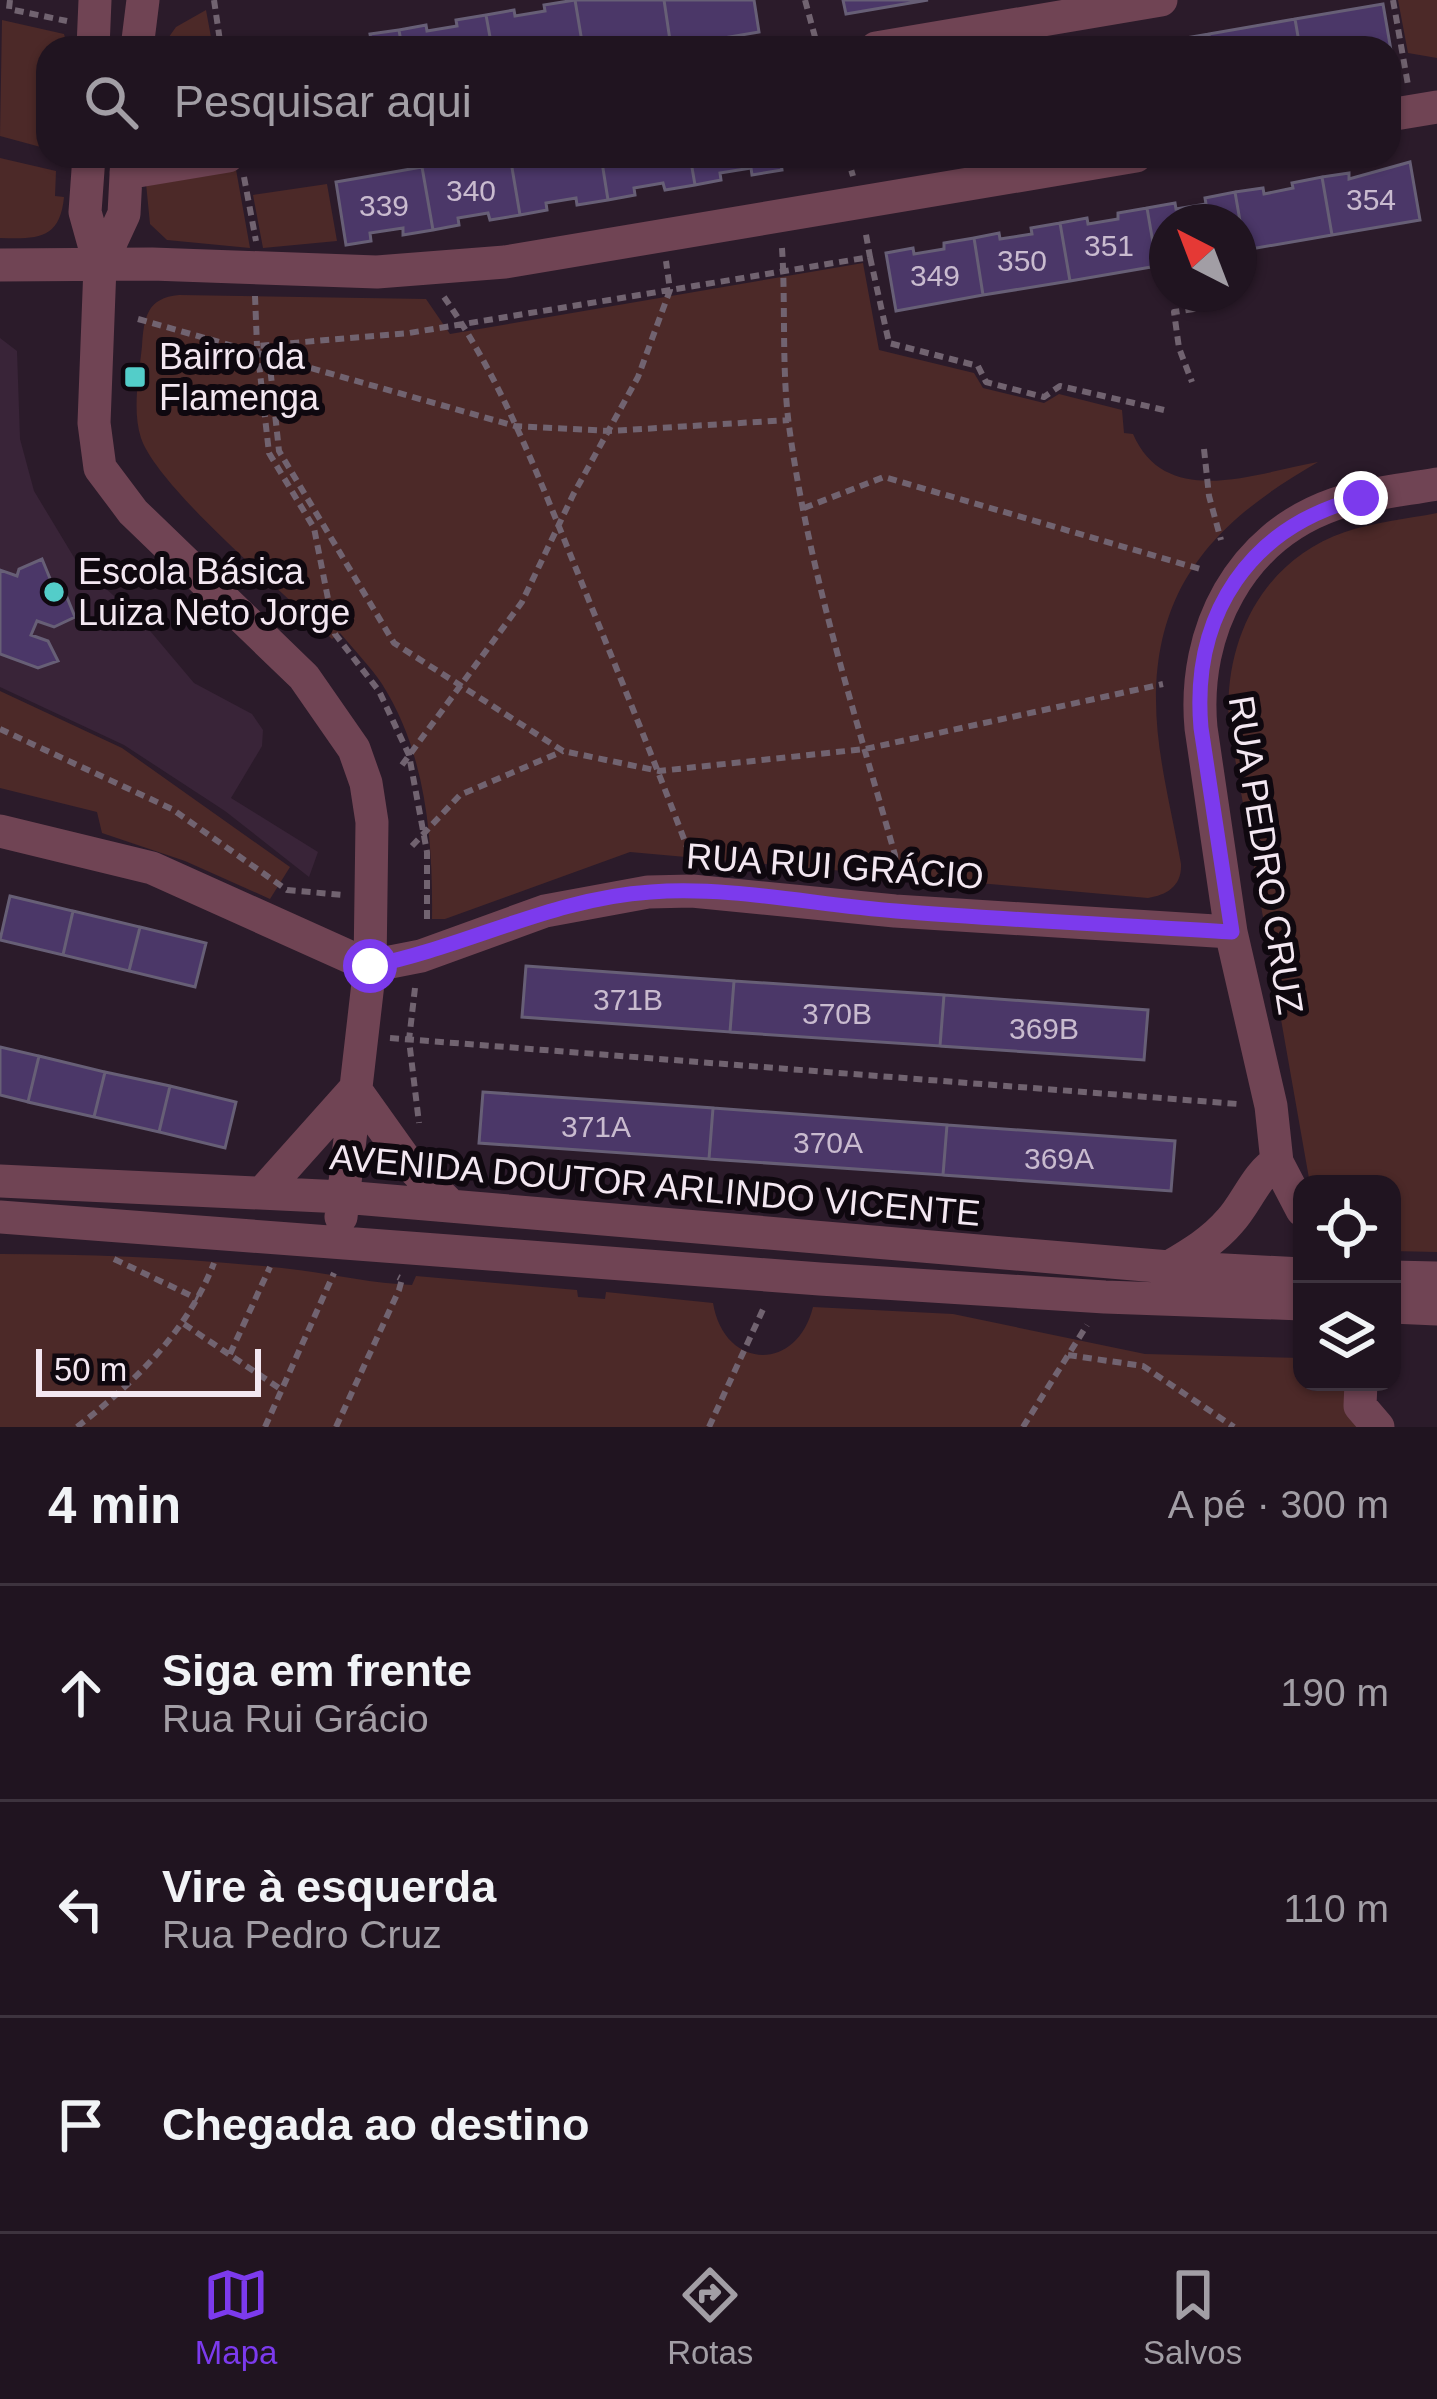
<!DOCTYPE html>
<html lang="pt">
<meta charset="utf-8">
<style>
body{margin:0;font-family:Arial,sans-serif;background:#2d212d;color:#f1f3f6}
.controls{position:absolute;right:36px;bottom:36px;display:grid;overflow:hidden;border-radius:24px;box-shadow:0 3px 9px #0004}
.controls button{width:108px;height:108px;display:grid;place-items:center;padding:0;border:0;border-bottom:3px solid #3d333e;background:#201420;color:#f1f3f6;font:60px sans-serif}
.compass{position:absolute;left:1149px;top:204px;width:108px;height:108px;border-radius:50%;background:#201420;box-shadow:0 3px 9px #0004;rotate:318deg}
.scale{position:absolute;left:36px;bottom:30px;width:225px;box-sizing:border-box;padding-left:12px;border:6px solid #f3e7f1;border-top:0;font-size:33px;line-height:42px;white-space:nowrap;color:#f3e7f1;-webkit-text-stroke:9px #0f080f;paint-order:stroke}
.stop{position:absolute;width:36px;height:36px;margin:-27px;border:9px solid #7c3aed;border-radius:50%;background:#fff}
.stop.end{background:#7c3aed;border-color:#fff;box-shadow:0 3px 12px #0008}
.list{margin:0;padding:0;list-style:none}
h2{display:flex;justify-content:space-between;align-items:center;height:156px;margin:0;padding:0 48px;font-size:51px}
h2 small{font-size:39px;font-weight:400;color:#a29ea5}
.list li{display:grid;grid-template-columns:78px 1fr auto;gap:36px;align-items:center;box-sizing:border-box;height:216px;padding:0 48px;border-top:3px solid #3d333e}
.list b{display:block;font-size:45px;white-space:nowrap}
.list p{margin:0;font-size:39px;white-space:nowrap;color:#a29ea5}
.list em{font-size:39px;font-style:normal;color:#a29ea5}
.icon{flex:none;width:66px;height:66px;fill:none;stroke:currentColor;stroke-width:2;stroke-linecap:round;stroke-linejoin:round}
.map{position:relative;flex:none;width:1437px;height:1427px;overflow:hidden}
.search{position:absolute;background:#201420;box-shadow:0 3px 9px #0004;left:36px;right:36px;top:36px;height:132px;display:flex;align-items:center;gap:30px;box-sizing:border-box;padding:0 42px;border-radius:36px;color:#a29ea5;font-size:45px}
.sheet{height:804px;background:#201420}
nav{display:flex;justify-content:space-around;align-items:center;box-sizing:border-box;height:168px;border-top:3px solid #3d333e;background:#201420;font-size:33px;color:#a29ea5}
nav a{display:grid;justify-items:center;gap:6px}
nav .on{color:#7c3aed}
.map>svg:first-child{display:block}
.built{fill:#392438}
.green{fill:#4c2928}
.building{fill:#4b3768;stroke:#675f76;stroke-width:3}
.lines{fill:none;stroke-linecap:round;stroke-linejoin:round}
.path{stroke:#716370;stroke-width:6;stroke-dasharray:9 6;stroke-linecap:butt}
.minor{stroke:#704454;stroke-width:33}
.route{stroke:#7c3aed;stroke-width:15}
.poi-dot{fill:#53cdc9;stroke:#0f080f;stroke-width:4.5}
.labels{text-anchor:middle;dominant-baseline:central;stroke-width:12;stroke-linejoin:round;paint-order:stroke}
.number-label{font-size:30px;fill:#c9bbcf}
.poi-label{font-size:36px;fill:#f3e7f1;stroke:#0f080f;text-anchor:start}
.street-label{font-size:36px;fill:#f3e7f1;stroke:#0f080f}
</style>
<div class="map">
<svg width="1437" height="1427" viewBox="0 0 1437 1427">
<rect width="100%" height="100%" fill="#2b1b2a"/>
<path class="built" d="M0 338 17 351 20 439 34 491 78 564 140 619 194 683 252 714 263 730 262 746 231 798 318 852 309 877 225 811 124 745 0 687Z"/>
<path class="green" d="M1398 0H1437V58L1408 53Z
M206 10 213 48H161L176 27Z
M2 20 64 34 68 48H48V149L0 136Z
M0 158 56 171 55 196 64 197C60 240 37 239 0 238Z
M235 164 250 248 167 240 150 224 146 183Z
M327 184 337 241 263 248 253 195Z
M863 263 879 350 974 373 983 388 1044 403 1059 394 1122 410 1124 433 1133 434C1166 510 1255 473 1318 462 1221 518 1156 580 1156 700 1156 754 1172 811 1181 864 1182 886 1167 895 1148 898L630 852 445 919H432C433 839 426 753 382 684 370 666 354 650 340 633L332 639C288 597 158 488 141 438 132 410 139 376 142 346 144 317 147 298 179 295L426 299 450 334Z
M1437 513V1252L1392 1251V1184H1310L1229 724C1223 640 1263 560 1345 532 1374 522 1407 519 1437 513Z
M0 691 122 748 290 867 270 899 185 861 102 833 97 812 0 788Z
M0 1254C91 1254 181 1258 272 1267 319 1271 365 1283 412 1285L416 1276 577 1290 578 1297 605 1299 606 1292 713 1303C724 1370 797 1373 813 1307L953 1314 1145 1354 1302 1358V1382H1346L1362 1427H0Z"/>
<path class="building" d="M575 0H664L671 47 583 48Z
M575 0 583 48H492L486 15 514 10 515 16 545 11 544 5Z
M664 0H754L759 32 671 47Z
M843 0H928L846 14Z
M1383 4 1393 62H1389V48H1300L1295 19Z
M486 15 492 48H402L399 30 426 25 427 31 457 26 456 20Z
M1295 19 1300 48H1211L1209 34Z
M399 30 402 48H314L313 44 338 40 339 46 371 40 370 34Z
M1209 34 1211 48H1128Z
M487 156H510L520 215 490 220 488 213 458 218 459 225 433 230 422 167Z
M510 156H601L608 200 577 205 576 198 546 203 547 210 520 215Z
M601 156H690L695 185 665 190 663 183 634 188 635 195 608 200Z
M690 156H780L782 170 752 175 751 168 720 173 721 180 695 185Z
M1410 162 1420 220 1332 235 1322 177 1349 173V179Z
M422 167 433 230 403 235V228L370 233 371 241 346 245 336 182Z
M1322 177 1332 235 1245 250 1235 192 1263 188 1264 194 1293 188 1292 183Z
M1235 192 1245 250 1239 251V222H1167V264L1157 266 1147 208 1175 203 1176 209 1206 204 1205 198Z
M1147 208 1157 266 1070 281 1060 223 1087 218 1088 224 1118 219V213Z
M1060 223 1070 281 983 295 974 238 999 233 1000 239 1032 234 1031 228Z
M974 238 983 295 896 311 886 253 913 248 914 254 944 249V243Z
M42 559 51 581 48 588 66 595 75 617 54 627 37 621 31 635 48 641 58 661 38 668 0 654V570L17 576 19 569Z
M10 896 73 911 63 955 0 940Z
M73 911 140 927 129 971 63 955Z
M140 927 206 943 195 987 129 971Z
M526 966 734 981 730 1032 522 1017Z
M734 981 944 995 940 1046 730 1032Z
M944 995 1148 1010 1144 1060 940 1046Z
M0 1047 39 1056 28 1102 0 1095Z
M39 1056 105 1072 94 1117 28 1102Z
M105 1072 170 1086 159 1132 94 1117Z
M170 1086 236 1102 225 1148 159 1132Z
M483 1092 713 1108 709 1159 479 1143Z
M713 1108 947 1125 943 1175 709 1159Z
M947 1125 1175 1141 1171 1191 943 1175Z"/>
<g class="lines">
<path class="path" d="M10 0 9 9 67 21
M214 0 221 48
M805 0 818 48
M1393 0 1408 85
M847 156 853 176
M244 177 256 241
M782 248C786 309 781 372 790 433 810 576 856 717 895 855L897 881
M870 257 889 343 978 366 986 382 1044 397 1060 386 1164 410
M1191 294 1194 309 1174 312 1179 348 1192 382
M255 296 257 346
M444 297C502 380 539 478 577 571 614 663 652 754 687 847L689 861
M138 319 515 426 610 431 789 420
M269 357 279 451 394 643 563 751 659 771 865 749 1163 684
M1204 449 1209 496 1221 540
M804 508 884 477 1200 569
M0 729 172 809 287 890 343 895
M402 765 522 602 573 495 638 377 670 290 666 261
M412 846 460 795 563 751
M427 919V852L409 755 379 691 335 634 314 528 269 453 257 346 409 333 870 257 865 229
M415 988 409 1040 419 1123
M390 1038 1238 1104
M114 1259 198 1299
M184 1324 282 1390
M230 1354 270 1267
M1068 1355 1143 1366 1234 1427
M77 1427C135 1382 187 1332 214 1263
M265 1427 334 1273
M336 1427 399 1290 402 1279 398 1277
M709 1427 765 1305
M1023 1427 1087 1325"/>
<path class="minor" d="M93 48 95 0
M137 48 143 0
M876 48 1161 0
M1389 115 1437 107
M89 156 85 212 100 266 94 423 100 468 133 512 304 677 354 749 366 783 372 822 370 966 341 1217
M126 173 228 156
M0 265 152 264 377 272 505 262 1136 156
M100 266 124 214 127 156
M0 831 152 868 370 966 421 956 545 911 648 892 692 891 895 911 1231 932
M355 1089 407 1162 451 1206
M0 1181 343 1197 1169 1267 1302 1274
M262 1193 355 1089
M1302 1210 1277 1162 1271 1106 1231 932 1201 728C1192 631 1240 537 1335 504 1368 493 1403 490 1437 484
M0 1217 820 1279 1105 1297 1302 1304
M1169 1267C1191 1254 1213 1241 1230 1221 1246 1204 1257 1173 1277 1162
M1392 1277 1437 1278
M1392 1307 1437 1309
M1361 1382 1360 1406 1378 1427"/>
</g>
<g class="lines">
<path class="route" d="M370 966C466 947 553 898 651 892 732 886 815 905 896 911 1007 920 1120 925 1232 932L1201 728C1191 614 1250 526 1361 498"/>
</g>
<g class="poi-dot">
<rect x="123" y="365" width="24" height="24" rx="6"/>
<circle cx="54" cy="592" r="12"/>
</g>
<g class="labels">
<g class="number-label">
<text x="471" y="190">340</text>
<text x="1371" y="199">354</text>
<text x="384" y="205">339</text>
<text x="1109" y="245">351</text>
<text x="1022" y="260">350</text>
<text x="935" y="275">349</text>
<text x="628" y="999">371B</text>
<text x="837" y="1013">370B</text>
<text x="1044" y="1028">369B</text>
<text x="596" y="1126">371A</text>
<text x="828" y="1142">370A</text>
<text x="1059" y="1158">369A</text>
</g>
<g class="poi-label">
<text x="159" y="356">Bairro da<tspan x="159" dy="41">Flamenga</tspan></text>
<text x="78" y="571">Escola Básica<tspan x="78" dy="41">Luiza Neto Jorge</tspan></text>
</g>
<g class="street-label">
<text transform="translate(1266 855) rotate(81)">RUA PEDRO CRUZ</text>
<text transform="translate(835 866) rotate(4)">RUA RUI GRÁCIO</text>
<text transform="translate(655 1185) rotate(5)">AVENIDA DOUTOR ARLINDO VICENTE</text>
</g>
</g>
</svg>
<div class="controls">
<button><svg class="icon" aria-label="locate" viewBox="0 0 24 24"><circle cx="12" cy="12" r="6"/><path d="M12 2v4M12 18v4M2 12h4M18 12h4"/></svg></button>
<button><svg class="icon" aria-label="layers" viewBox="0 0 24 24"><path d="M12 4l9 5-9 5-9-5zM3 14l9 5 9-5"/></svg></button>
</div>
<svg class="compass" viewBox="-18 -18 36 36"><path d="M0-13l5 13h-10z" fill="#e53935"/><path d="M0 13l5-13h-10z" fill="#a29ea5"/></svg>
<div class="scale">50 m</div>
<div class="stop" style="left:370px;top:966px"></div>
<div class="stop end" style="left:1361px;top:498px"></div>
<div class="search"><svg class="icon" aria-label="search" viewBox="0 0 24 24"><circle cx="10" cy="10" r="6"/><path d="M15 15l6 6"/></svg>Pesquisar aqui</div>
</div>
<section class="sheet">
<h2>4 min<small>A pé · 300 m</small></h2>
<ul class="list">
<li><svg class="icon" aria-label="ahead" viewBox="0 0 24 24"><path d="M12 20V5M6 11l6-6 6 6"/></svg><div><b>Siga em frente</b><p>Rua Rui Grácio</p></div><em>190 m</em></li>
<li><svg class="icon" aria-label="left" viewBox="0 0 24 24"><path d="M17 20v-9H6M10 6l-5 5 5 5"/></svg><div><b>Vire à esquerda</b><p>Rua Pedro Cruz</p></div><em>110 m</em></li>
<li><svg class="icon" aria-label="arrive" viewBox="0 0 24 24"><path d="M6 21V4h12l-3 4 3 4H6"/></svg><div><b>Chegada ao destino</b></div></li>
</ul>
</section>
<nav>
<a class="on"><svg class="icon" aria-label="map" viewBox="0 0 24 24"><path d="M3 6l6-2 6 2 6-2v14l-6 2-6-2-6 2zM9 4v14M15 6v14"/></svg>Mapa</a>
<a><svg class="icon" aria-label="directions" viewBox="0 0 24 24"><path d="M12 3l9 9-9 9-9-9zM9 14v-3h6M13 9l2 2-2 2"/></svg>Rotas</a>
<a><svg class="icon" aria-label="saved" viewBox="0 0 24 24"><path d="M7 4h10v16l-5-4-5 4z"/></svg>Salvos</a>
</nav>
